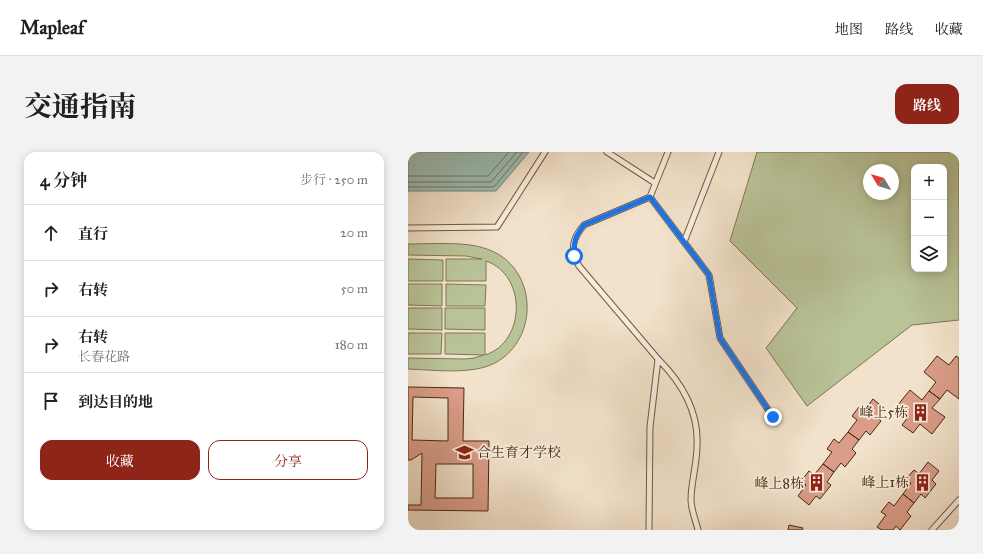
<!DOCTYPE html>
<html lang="zh">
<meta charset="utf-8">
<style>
body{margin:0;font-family:"IM FELL Great Primer","Noto Serif SC",serif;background:#f2f2f2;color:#202124}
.controls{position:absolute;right:12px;top:12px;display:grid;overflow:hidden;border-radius:8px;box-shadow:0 2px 10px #0003}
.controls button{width:36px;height:36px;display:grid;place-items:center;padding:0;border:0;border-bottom:1px solid #e0e0e0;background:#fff;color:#202124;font:20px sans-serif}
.compass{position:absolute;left:455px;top:12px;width:36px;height:36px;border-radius:50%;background:#fff;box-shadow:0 2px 10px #0003;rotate:308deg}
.stop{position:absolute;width:12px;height:12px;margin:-9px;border:3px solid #1a73e8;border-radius:50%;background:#fff}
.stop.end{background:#1a73e8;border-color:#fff;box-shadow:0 1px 4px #0008}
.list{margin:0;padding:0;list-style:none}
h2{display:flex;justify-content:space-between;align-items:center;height:52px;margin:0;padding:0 16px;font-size:17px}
h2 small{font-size:13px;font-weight:400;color:#757577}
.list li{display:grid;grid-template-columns:26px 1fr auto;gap:12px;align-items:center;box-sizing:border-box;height:56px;padding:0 16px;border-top:1px solid #e0e0e0}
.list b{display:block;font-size:15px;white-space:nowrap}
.list p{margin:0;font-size:13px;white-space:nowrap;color:#757577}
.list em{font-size:13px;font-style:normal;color:#757577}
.actions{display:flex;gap:8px;padding:12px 16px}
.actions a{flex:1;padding:9px 0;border:1px solid #8f2418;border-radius:12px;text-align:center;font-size:14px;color:#8f2418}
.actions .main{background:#8f2418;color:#fff}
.icon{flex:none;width:22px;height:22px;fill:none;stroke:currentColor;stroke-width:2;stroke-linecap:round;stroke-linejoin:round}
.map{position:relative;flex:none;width:551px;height:378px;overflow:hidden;border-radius:12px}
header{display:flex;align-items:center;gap:24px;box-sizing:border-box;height:56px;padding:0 20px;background:#fff;border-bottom:1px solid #e0e0e0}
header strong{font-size:19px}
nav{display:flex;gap:22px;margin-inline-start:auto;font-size:14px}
.intro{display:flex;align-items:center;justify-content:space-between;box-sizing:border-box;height:96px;padding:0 24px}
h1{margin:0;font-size:28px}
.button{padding:10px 18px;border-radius:12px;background:#8f2418;color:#fff;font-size:14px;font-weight:700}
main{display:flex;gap:24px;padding:0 24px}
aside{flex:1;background:#fff;border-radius:12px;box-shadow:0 2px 10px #0003}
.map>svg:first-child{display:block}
.green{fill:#b9c398;stroke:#807654;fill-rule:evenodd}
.water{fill:#9bbeb7;stroke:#798374}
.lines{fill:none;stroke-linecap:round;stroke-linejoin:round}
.shore{stroke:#717463;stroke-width:1}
.building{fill:#da9d89;stroke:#472a0f;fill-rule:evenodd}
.lane-casing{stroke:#72583e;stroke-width:7}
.lane{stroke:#f7ecdd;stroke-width:5}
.route{stroke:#1a73e8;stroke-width:5}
.labels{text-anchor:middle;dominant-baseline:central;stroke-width:3.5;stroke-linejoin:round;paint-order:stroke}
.poi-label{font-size:14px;fill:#472a0f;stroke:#f7ecdd;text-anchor:end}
</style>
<header>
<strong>Mapleaf</strong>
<nav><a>地图</a><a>路线</a><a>收藏</a></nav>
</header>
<div class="intro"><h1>交通指南</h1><a class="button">路线</a></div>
<main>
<aside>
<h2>4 分钟<small>步行 · 250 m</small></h2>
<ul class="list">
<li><svg class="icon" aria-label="ahead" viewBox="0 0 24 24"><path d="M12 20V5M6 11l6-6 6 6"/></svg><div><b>直行</b></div><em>20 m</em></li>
<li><svg class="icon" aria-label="right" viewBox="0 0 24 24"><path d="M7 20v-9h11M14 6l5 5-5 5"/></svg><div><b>右转</b></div><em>50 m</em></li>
<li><svg class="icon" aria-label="right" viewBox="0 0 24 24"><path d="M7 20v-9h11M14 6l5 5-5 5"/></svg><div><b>右转</b><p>长春花路</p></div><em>180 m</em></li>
<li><svg class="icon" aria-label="arrive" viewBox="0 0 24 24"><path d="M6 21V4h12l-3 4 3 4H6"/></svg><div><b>到达目的地</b></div></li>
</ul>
<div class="actions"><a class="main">收藏</a><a>分享</a></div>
</aside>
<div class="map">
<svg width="551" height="378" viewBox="0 0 551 378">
<rect width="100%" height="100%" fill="#f2e2cb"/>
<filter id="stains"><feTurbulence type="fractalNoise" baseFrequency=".005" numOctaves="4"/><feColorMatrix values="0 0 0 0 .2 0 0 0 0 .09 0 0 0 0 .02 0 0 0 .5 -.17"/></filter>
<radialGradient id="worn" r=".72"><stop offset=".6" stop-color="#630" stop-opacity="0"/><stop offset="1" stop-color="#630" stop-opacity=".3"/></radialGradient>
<path class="green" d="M349 0H551V168L504 173 399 254 358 196 389 156 322 89ZM506 15H536V117H506ZM461 18H485V42H461Z
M0 92C23 92 58 89 79 97 129 114 133 186 87 211 64 223 26 218 0 217V206L57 207 66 206 76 203 37 202V181H77V203C118 190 119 123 78 109V129H38V107H74L58 104 0 103Z
M0 107 35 108V129H0Z
M0 132H34V154L0 153Z
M38 132 78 133 77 154H38Z
M0 156H34V178L0 177Z
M37 156H77V178L37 177Z
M0 181H34L33 202H0Z"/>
<path class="water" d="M0 0H121L88 39H0Z"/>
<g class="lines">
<path class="shore" d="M0 24H80L101 0
M0 30H83L109 0
M0 35H86L115 0"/>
</g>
<path class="building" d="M529 204 541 213 548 204 551 206V247L539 238 532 247 521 239 528 230 516 220Z
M0 235 56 236 55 289H81L80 359 0 358V353H13L14 301 3 308H0ZM5 245 40 246V289L4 288ZM28 312H65V346H27Z
M502 238 514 248 521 239 532 247 524 256 537 265 524 282 512 272 505 281 494 273 501 264 489 254Z
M465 247 476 256 469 265 473 269 462 283 458 279 451 288 440 280 449 268 444 264 451 255 456 259Z
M440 280 451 288 444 297 448 301 437 315 433 311 426 320 415 312 424 300 419 297 426 287 431 291Z
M520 310 531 319 524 328 528 332 517 346 513 342 506 351 495 342 503 331 498 327 506 318 511 322Z
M415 312 426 320 419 330 423 333 412 347 408 344 401 353 390 344 398 333 393 329 401 319 406 323Z
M495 342 506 351 499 360 503 364 492 378 488 374 485 378H474L469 375 478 363 473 360 481 350 486 354Z
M381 373 395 376 394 378H380Z"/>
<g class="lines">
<defs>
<path id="lane" d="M199 0 247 31
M242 45 176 73C164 87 162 97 171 114L250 207C274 231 291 259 289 294 289 312 283 330 283 348 283 358 288 369 290 378
M242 45 301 123 312 186 365 265
M242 45 260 0
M0 76 89 75 137 0
M276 90 311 0
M241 378 242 275 250 207
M524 378 551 348"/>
</defs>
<use href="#lane" class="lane-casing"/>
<use href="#lane" class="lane"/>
</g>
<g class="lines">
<path class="route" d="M166 104C165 90 168 83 176 73L242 45 301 123 312 186 365 265"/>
</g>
<defs>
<symbol id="building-bare" viewBox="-9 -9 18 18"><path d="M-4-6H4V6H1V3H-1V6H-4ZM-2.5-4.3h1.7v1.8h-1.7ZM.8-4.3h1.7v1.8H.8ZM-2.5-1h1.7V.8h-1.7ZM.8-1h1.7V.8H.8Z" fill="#8f2418" stroke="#f7ecdd" stroke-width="2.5" paint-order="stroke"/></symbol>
<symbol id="school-bare" viewBox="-9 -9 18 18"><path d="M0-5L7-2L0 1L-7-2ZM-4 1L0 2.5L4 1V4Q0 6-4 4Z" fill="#8f2418" stroke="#f7ecdd" stroke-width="2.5" paint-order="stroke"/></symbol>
</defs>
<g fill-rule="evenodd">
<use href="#building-bare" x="500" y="248" width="25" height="25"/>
<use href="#school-bare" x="44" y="288" width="25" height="25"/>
<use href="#building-bare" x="502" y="318" width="25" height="25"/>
<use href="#building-bare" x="396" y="318" width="25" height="25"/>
</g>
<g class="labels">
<g class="poi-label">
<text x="500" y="260">峰上5栋</text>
<text x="69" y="300" text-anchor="start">合生育才学校</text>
<text x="501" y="330">峰上1栋</text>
<text x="396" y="331">峰上8栋</text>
</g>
</g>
<rect width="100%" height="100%" filter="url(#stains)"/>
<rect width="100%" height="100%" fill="url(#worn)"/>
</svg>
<div class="controls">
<button>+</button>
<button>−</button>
<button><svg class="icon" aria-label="layers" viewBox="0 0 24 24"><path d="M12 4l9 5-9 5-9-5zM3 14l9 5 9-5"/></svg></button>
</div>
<svg class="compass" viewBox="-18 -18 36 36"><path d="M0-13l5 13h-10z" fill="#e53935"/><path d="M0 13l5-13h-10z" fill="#757577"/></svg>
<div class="stop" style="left:166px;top:104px"></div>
<div class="stop end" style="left:365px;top:265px"></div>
</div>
</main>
